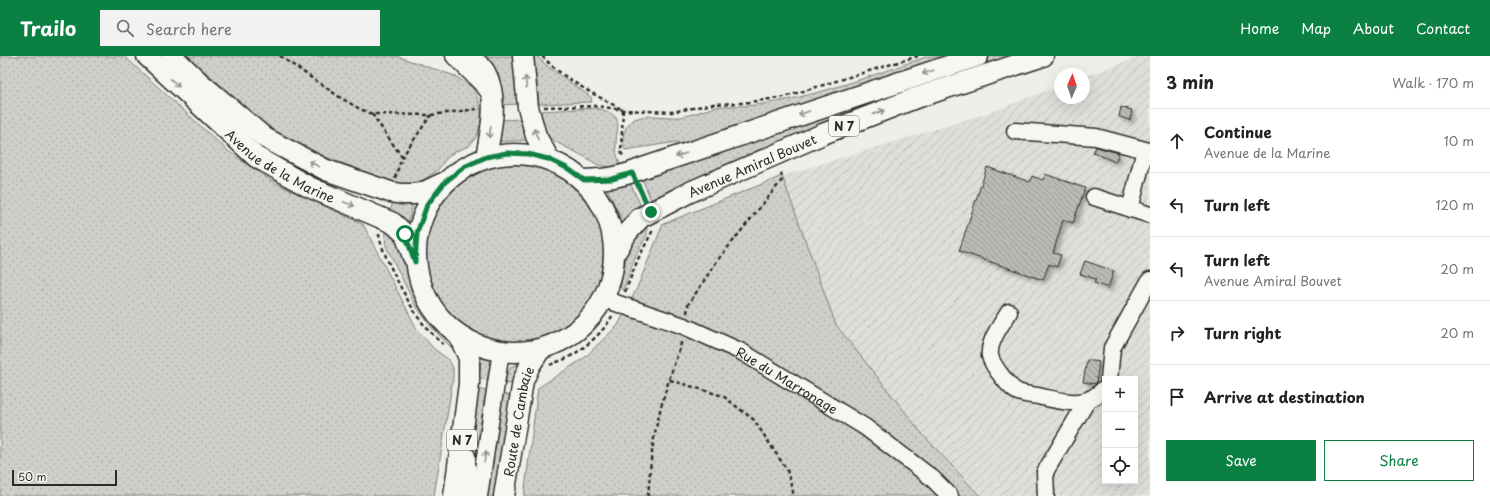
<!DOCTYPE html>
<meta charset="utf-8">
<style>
body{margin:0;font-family:"Playpen Sans",sans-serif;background:#f2f2f2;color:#222}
.controls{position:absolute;right:12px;bottom:12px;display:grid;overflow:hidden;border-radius:0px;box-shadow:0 4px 16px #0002}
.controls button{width:36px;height:36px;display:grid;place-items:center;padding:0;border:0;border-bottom:1px solid #e0e0e0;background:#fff;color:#222;font:20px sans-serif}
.compass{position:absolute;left:1054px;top:12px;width:36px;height:36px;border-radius:50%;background:#fff;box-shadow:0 4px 16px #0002;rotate:2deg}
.scale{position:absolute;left:12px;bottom:10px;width:105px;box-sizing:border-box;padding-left:4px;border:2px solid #2b2b2b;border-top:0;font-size:11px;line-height:14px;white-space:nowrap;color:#2b2b2b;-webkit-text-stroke:3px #f6f6f2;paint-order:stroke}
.stop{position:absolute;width:12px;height:12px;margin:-9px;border:3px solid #0b8043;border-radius:50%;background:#fff}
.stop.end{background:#0b8043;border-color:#fff;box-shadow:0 1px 4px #0008}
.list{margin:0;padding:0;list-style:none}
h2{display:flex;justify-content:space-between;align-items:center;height:52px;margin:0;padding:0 16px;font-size:17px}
h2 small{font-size:13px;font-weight:400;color:#767676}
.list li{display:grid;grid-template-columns:26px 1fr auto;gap:12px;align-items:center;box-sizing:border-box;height:64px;padding:0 16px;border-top:1px solid #e0e0e0}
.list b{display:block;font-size:15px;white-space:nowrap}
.list p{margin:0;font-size:13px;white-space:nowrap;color:#767676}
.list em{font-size:13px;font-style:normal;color:#767676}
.actions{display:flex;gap:8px;padding:12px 16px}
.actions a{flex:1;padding:9px 0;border:1px solid #0b8043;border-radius:0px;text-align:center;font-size:14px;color:#0b8043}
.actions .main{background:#0b8043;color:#fff}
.icon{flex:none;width:22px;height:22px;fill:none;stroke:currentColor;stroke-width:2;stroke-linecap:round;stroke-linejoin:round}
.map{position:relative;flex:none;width:1150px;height:440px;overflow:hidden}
header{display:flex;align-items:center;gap:24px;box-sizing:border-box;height:56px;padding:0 20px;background:#0b8043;color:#fff}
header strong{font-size:19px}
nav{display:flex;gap:22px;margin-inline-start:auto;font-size:14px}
.search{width:280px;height:36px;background:#f2f2f2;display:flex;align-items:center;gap:10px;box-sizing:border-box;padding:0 14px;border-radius:0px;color:#767676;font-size:15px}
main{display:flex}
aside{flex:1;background:#fff}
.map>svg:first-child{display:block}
.industrial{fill:url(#industrial-furrows);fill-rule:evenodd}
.grass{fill:url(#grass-dots);stroke:#7c7c7a}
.building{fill:url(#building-back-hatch);stroke:#2b2b2b;filter:url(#shadow)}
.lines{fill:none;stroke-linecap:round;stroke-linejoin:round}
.minor-casing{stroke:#2b2b2b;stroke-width:19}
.major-casing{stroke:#2b2b2b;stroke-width:23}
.path{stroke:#2b2b2b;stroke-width:2.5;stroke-dasharray:4 3;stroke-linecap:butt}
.minor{stroke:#f6f6f2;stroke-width:16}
.major{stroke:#f6f6f2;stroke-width:20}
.oneway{stroke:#90908e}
.route{stroke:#0b8043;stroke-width:5}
.labels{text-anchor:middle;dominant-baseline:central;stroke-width:3;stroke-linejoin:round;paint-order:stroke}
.shield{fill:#f6f6f2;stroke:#686867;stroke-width:1}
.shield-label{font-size:12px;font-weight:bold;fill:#2b2b2b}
.street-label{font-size:13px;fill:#2b2b2b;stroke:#f6f6f2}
</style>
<header>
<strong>Trailo</strong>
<div class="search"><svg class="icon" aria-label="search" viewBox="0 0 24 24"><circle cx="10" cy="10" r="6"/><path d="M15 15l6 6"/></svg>Search here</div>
<nav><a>Home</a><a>Map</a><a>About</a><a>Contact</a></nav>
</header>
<main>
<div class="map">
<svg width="1150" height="440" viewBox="0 0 1150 440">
<defs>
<pattern id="industrial-furrows" width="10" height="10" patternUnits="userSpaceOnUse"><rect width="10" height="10" fill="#dededb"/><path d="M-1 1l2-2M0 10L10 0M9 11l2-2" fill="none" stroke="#bfbfbc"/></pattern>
<pattern id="grass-dots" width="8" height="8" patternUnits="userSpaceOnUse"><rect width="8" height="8" fill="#cececa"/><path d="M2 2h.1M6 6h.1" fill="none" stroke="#b1b1ae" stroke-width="1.8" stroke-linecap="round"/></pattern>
<pattern id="building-back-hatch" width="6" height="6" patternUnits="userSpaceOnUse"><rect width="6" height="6" fill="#babab7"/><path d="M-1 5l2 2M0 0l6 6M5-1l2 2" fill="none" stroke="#979795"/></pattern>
<filter id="shadow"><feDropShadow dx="3.5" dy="3.5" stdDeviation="2" flood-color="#0004"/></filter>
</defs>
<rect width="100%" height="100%" fill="#eeeeea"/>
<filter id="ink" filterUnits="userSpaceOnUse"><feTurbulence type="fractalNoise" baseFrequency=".025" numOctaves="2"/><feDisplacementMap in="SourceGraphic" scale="8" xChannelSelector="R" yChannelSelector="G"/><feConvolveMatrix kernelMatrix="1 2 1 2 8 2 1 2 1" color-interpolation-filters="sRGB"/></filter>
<g filter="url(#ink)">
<path class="industrial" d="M1140 0H1150V440H980L924 380 836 269 782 120 985 58 1060 30V42H1084V21ZM1105 323H1135V425H1105Z"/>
<path class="grass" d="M0 0H124L228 95 273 126 363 168 418 275 434 293 449 304 453 312V323L434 440H0Z
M188 0H396L455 20 472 31 479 45 481 56V66L477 80 469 90 454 96 446 103 437 115 423 124 407 128 393 126 304 93 275 77 249 55Z
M484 0H518L522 48 497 49 487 5Z
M534 0H537L546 9 591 41 592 46 539 48Z
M929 0H954L679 91 677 86 625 94C620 84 624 68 635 63 648 57 666 62 680 61 692 59 704 54 715 51 728 49 742 51 755 49 815 42 872 19 929 0Z
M990 0H1014L868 48 651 144 641 120 865 41Z
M596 52C628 60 615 69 616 92 616 98 619 105 621 111H609L598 109 585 101 546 81 537 57 541 55Z
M523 63 530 84 493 86 498 64Z
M422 195a92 92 0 1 1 184 0a92 92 0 1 1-184 0Z
M782 120 836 269 924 380 980 440H524L538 332 584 302 618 269 637 232 663 168Z
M630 127 640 148 622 164 606 131Z
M394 143 414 146 407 168 389 158Z
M647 165V179L636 199 623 235 620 231 625 209 627 187Z
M384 171 396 181 404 197 409 220 419 248 436 270 454 285 457 297 432 272 415 249 386 190Z
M481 302 491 304 488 324 479 323Z
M518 306 514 328 503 327 510 312Z
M478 333 486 335 471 432H469L472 378Z
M502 338 512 340 497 440H487Z"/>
<path class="building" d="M1121 51 1132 54 1130 64 1119 61Z
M1096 91 1119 97 1115 106 1093 96Z
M987 111 1030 126 1032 120 1043 124 1045 118 1085 132 1073 167 1063 164 1053 197 1061 199 1057 211 1049 208 1043 224 959 195Z
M1085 205 1114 215 1108 232 1094 227 1096 223 1080 218Z
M1087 304 1099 306 1096 328 1083 326Z"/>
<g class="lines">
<defs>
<g id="minor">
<path d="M454 0 482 28 491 39"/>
<path d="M1015 75 1096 81 1145 94 1130 153"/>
<path d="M1094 141 1150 159"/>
<path id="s1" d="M604 243 684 270 742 296 865 371 932 422 950 440"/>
<path d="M1009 256C1002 268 988 285 990 300 992 309 1010 333 1018 336 1025 339 1035 339 1042 341 1067 346 1085 353 1105 332"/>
<path d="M1109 323 1112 292 1150 224"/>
<path d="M467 440V400"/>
<path d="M479 440 501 295"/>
<path d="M1046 440 1045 416 1087 345"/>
</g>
<g id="major">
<path id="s2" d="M147 0 256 101 309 131 393 167 405 178 413 201"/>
<path d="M172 0 198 25 265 82 326 114 390 136 402 138H413L422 137 443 127"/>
<path d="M467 0C473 5 481 9 485 16 499 42 491 74 486 101"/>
<path d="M523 0 528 51 536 80 549 103"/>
<circle cx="515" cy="197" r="99"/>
<path d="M584 124C606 123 623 121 643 112L978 0"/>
<path id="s3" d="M615 197 627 177 640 162 690 136 823 78 913 43 1043 0"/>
<path d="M454 440 469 328V302L459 280"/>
<path id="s4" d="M504 440 523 325 530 309 540 294"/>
</g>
</defs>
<use href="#minor" class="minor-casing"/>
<use href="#major" class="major-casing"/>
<path class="path" d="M280 0 341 42 360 53 372 58 431 59 477 53
M542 0C563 23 594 38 621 53
M544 51 597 50 623 54 672 56 713 48 742 47 784 41 918 0
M623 54 621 96 624 102
M372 58 402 101
M395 122 402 101 431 59
M639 131 645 143
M379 178C380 195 408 246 418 261 425 271 434 280 443 288
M625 236 638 203 653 174
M687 257 688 249 717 205 782 124 781 114
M550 309C555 306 562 305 567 302 583 294 604 276 612 260
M670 324 723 340 754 364 787 414 794 440
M648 440C650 418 651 394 656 372 662 342 673 313 682 284"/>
<use href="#minor" class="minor"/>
<use href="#major" class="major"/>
</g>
<defs><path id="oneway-shaft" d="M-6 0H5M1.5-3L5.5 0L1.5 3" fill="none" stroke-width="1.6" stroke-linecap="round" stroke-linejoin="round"/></defs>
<g class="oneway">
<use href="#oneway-shaft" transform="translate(928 16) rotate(162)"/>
<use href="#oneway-shaft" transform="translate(526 26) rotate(-95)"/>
<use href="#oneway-shaft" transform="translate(175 27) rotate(43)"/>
<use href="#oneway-shaft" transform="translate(879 56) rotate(-21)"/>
<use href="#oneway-shaft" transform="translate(804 57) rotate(161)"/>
<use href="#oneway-shaft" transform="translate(490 76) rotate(99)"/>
<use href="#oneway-shaft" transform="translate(536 78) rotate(-111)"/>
<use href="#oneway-shaft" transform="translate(681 99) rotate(161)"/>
<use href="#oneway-shaft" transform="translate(314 108) rotate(-153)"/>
<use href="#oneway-shaft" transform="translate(349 148) rotate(22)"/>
<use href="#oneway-shaft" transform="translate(485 401) rotate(-81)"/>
</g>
</g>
<g class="lines" filter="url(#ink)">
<path class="route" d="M405 178 415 206 417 177 427 149 445 126 464 111 486 101 507 97 528 98 548 103 567 112 584 124 612 123 632 117 651 156"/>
</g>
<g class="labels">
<g class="shield">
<rect x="829" y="60" width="30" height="20" rx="3"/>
<rect x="447" y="374" width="30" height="20" rx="3"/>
</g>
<g class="shield-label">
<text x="844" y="70">N 7</text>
<text x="462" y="384">N 7</text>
</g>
<g class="street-label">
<text stroke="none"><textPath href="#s2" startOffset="174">Avenue de la Marine</textPath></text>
<text stroke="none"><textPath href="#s3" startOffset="167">Avenue Amiral Bouvet</textPath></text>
<text stroke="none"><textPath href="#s1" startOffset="201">Rue du Marronage</textPath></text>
<text stroke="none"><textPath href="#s4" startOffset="76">Route de Cambaie</textPath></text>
</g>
</g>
</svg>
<div class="controls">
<button>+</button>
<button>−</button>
<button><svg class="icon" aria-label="locate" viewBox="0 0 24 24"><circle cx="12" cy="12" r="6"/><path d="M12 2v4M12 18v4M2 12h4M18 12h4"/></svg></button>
</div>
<svg class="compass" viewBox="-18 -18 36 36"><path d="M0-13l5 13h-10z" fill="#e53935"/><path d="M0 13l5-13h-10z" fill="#767676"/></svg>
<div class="scale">50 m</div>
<div class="stop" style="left:405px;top:178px"></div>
<div class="stop end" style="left:651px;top:156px"></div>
</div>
<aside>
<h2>3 min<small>Walk · 170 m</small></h2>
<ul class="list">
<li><svg class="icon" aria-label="ahead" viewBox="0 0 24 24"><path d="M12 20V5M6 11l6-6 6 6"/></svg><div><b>Continue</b><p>Avenue de la Marine</p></div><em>10 m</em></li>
<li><svg class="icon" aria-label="left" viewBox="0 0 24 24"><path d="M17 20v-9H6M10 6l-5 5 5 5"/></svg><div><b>Turn left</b></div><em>120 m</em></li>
<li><svg class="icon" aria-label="left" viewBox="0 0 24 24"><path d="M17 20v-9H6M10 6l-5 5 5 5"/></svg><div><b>Turn left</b><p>Avenue Amiral Bouvet</p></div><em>20 m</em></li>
<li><svg class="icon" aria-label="right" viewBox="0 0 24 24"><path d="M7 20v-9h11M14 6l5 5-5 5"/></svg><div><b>Turn right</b></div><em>20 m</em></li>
<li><svg class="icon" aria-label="arrive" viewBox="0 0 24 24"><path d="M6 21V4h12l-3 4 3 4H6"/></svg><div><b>Arrive at destination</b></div></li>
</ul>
<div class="actions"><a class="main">Save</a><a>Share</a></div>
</aside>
</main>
